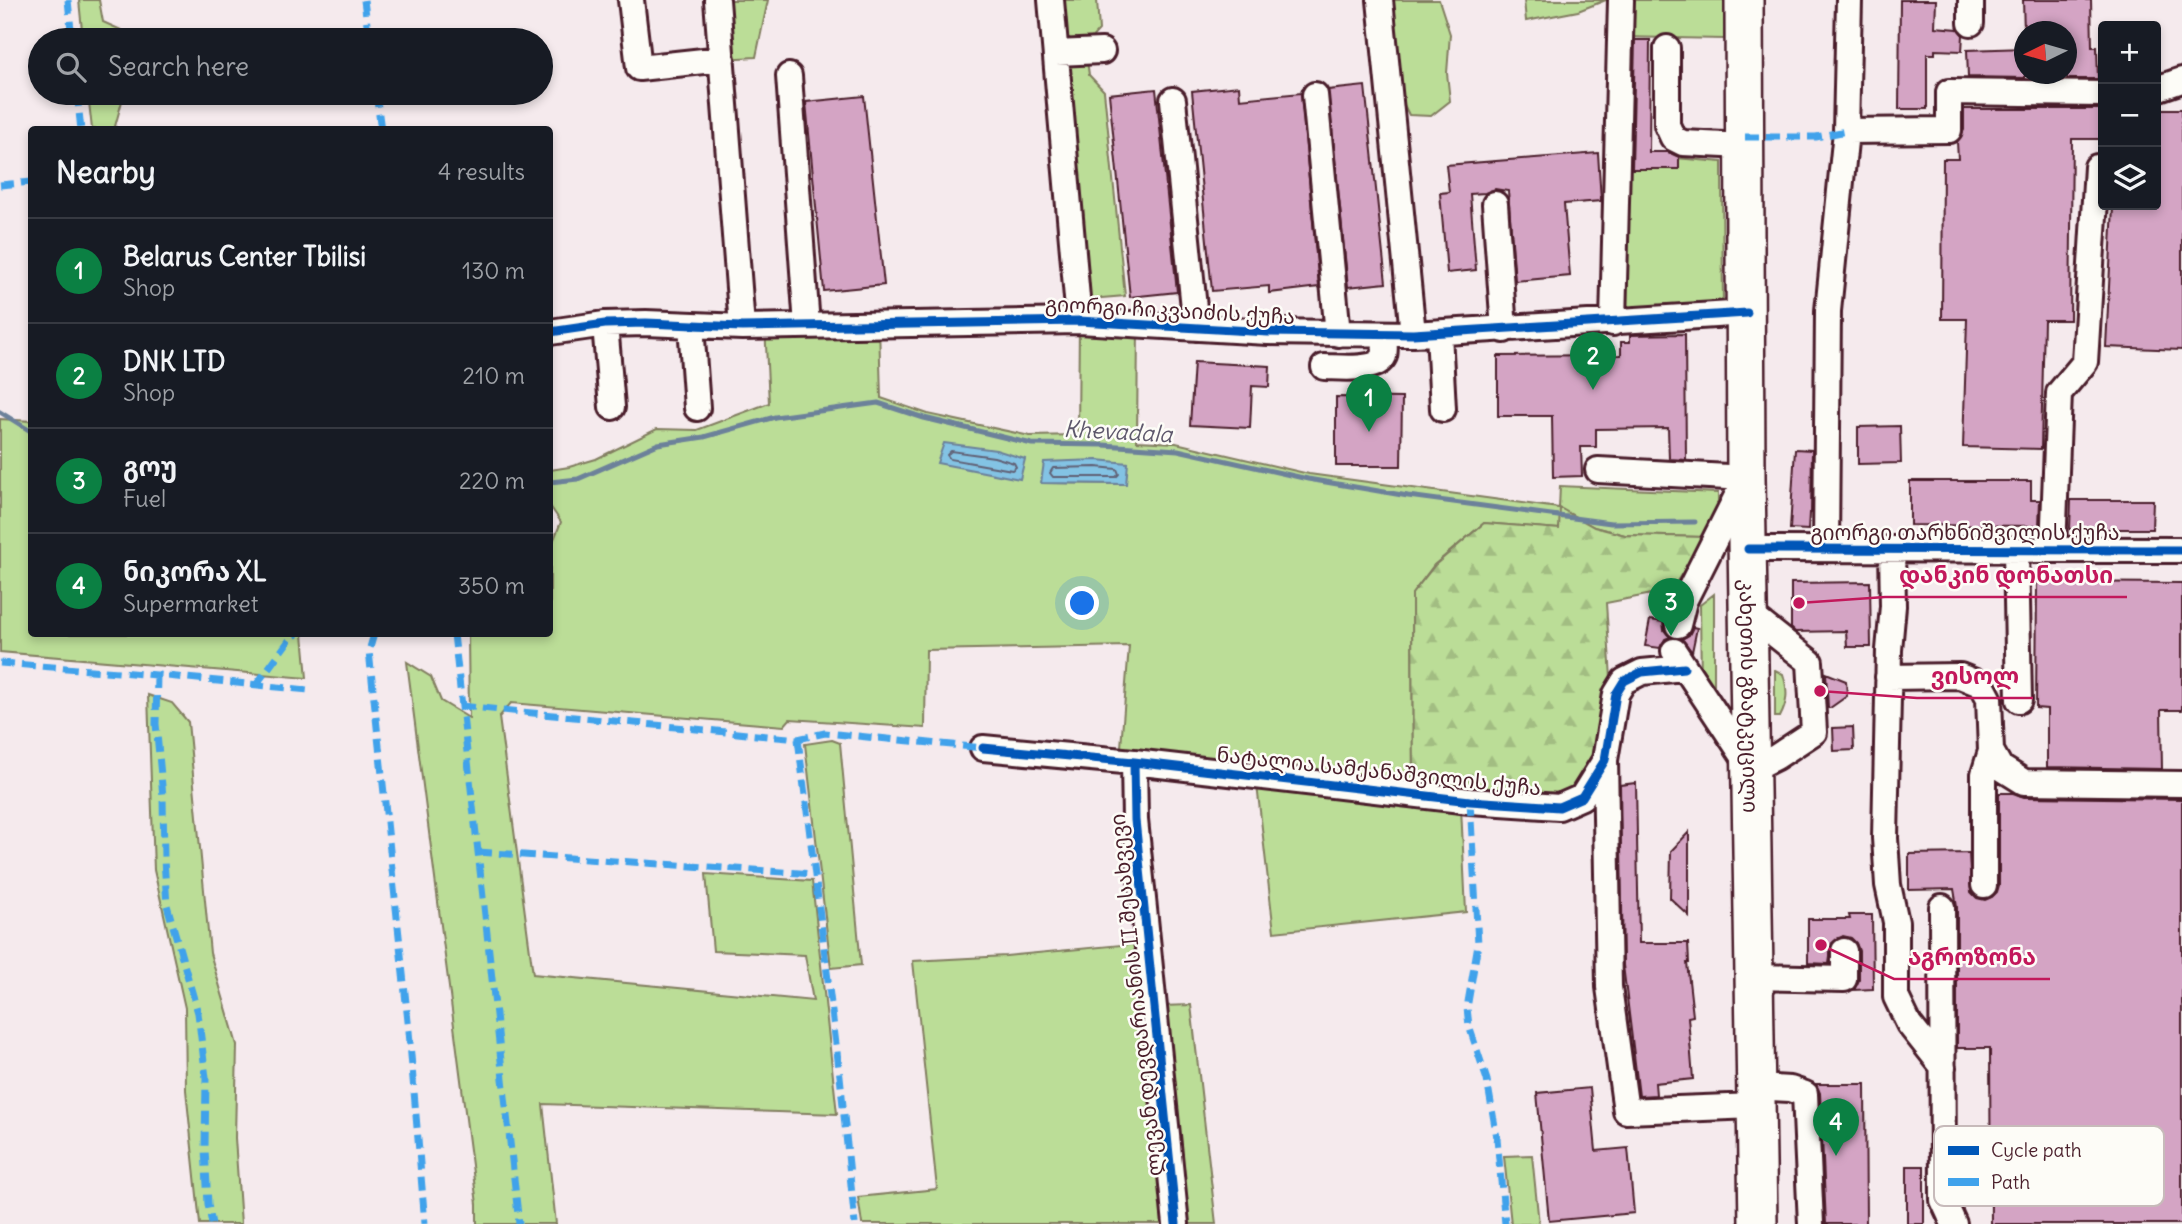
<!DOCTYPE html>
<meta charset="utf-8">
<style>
body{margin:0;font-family:Delius,"Noto Sans Georgian",sans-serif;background:#242831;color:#f1f3f6}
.controls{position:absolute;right:21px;top:21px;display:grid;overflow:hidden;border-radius:7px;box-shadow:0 4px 10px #0003}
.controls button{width:63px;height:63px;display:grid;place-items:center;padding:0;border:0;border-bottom:2px solid #363941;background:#171b24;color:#f1f3f6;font:35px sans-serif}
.compass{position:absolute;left:2014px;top:21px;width:63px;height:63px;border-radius:50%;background:#171b24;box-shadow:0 4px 10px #0003;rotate:265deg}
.you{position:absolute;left:1083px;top:604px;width:24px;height:24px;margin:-18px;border:5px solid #fff;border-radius:50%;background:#1a73e8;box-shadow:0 0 0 10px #1a73e833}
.badge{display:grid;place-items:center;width:46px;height:46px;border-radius:50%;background:#0b8043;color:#fff;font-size:23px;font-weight:700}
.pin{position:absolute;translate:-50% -58px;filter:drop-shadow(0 2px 4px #0008)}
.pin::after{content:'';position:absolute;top:37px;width:24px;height:21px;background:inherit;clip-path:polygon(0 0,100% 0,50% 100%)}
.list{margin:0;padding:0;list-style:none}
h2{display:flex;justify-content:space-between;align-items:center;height:91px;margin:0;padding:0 28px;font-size:30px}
h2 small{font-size:23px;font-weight:400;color:#9ea1a6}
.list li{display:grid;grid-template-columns:46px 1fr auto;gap:21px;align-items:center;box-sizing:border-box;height:105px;padding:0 28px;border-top:2px solid #363941}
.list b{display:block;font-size:26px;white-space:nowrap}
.list p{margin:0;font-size:23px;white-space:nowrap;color:#9ea1a6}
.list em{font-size:23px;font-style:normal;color:#9ea1a6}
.icon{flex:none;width:38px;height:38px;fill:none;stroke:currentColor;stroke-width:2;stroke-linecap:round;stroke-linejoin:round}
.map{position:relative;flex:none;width:2182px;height:1224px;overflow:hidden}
.search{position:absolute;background:#171b24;box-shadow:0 4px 10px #0003;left:28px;top:28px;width:525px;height:77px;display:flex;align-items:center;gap:18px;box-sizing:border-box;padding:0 24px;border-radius:38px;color:#9ea1a6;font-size:26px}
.panel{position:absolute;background:#171b24;box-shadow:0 4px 10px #0003;left:28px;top:126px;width:525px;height:511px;border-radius:7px}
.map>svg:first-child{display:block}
.green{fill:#bbdd97;stroke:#827e61;stroke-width:2;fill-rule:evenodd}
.forest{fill:url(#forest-firs);stroke:#827e61;stroke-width:2}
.water{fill:#83c3e4;stroke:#6c819a;stroke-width:2}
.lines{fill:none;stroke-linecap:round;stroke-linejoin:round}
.shore{stroke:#616175;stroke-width:2}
.stream{stroke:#6c819a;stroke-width:5}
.building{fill:#d4a4c4;stroke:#4a1f2b;stroke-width:2}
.minor-casing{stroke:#4a1f2b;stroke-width:30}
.highway-casing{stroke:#4a1f2b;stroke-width:42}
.minor{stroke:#fdfcf7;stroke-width:24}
.highway{stroke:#fdfcf7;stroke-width:37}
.quiet{stroke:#40a2eb;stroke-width:7;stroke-dasharray:14 7;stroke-linecap:butt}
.cycleway-casing{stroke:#fdfcf7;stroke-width:13}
.cycleway{stroke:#0057b8;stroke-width:9}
.labels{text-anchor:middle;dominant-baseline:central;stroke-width:5;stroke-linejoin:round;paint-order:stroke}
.street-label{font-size:21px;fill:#4a1f2b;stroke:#fdfcf7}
.water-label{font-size:23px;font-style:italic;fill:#5e586c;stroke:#fdfcf7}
.key{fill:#fdfcf7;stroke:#c7baba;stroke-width:2}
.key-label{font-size:19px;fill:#4a1f2b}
.leader{fill:none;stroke:#c2185b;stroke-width:2.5}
.callout-dot{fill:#c2185b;stroke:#fdfcf7;stroke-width:2.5}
.callout-label{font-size:23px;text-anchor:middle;font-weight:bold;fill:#c2185b;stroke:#fdfcf7;stroke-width:5;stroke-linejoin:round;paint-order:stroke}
</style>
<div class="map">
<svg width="2182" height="1224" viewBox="0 0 2182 1224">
<defs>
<pattern id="forest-firs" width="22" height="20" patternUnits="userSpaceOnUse" patternTransform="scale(1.75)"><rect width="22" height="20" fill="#bbdd97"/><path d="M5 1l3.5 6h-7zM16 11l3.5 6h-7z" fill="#a2bd82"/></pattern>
</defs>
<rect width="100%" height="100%" fill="#f5eaed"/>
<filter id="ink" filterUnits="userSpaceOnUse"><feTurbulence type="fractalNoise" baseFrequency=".0143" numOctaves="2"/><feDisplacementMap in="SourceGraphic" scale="14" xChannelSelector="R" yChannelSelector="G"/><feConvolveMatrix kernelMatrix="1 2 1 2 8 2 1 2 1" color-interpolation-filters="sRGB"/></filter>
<g filter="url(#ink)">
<path class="green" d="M79 0H99L103 22 130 34 212 40H83Z
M717 0H768L756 57 722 59Z
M1051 0H1097L1099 30 1085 45 1089 75 1104 91 1125 296 1090 299 1070 209Z
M1380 0H1439L1450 34 1447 73 1450 101 1431 116 1409 115 1387 70Z
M1524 0H1606L1578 11 1526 21Z
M1621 0H1724V39L1620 37Z
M88 93H211L206 100 165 94H124L114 130 92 129Z
M1617 153 1722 162 1723 315 1613 323Z
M1079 321 1138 324 1137 441 1176 443 1309 474 1559 508 1560 486 1718 493V520L1705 537 1625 535 1594 527 1560 509V529L1484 523 1434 565 1412 594 1413 789 1121 747 1129 646 926 650 925 728 790 719 784 726 511 703 499 717 533 974 813 1001 805 955 713 951 706 874 812 881 837 1114 543 1104 556 1224H477V1204L407 662 431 677 441 701 469 718 468 634H550V549L561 522 550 506V470L569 467 596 459 657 429 697 430 769 403 765 326 879 324 881 398 928 414 1030 436 1078 435ZM1127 463 1125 484 1041 483Z
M0 419 31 421 32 634H303L307 678 0 652Z
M1714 594V692L1701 684 1700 605Z
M1775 670 1783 674C1788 690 1788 702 1780 717H1775Z
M148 695 172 703 188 722 210 953 237 1045 235 1138 241 1224H200L186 1090 185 1008 154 870Z
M832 740 840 743 861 965 831 968 805 744Z
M1257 785 1461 807 1466 912 1274 932Z
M1142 943 1168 1224H862L858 1197 937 1189 913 961 1006 956Z
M1191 1005 1216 1224H1182L1161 1006Z
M1532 1155 1539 1224H1511L1504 1156Z"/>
<path class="forest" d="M1560 508 1594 527 1625 535 1705 537C1695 556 1682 571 1672 590L1606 603 1611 678 1601 705 1588 775 1557 798 1413 789 1412 594 1435 565 1484 523 1559 529Z"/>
<path class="water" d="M944 443 996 450 1025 459 1020 479 937 463Z
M1097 460 1128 463 1126 484 1041 483 1044 462Z"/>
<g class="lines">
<path class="shore" d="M951 451 994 457 1014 463 1016 467 1012 470 950 459 947 455Z
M1096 467 1117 469 1119 474 1116 477H1053L1050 473 1053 468Z"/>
<path class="stream" d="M0 412 32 432
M550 482 578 479 658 444 704 437 775 417 878 403 924 418 1032 444 1103 445 1178 450 1308 479 1408 496 1611 523 1695 522"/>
</g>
<path class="building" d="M1900 0H1936L1935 27 1958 29 1963 35 1962 51 1935 50V54H1927V109H1899Z
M2023 0H2091L2092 47H2097L2098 79H2067V32H2024Z
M1635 40H1650L1649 152H1668L1679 157V169H1632Z
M2025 48V78L1968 77 1967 50Z
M1239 86 1240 99 1301 93 1319 287 1269 293V286L1212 291 1192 91Z
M1365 86 1386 283 1348 287 1328 90Z
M1156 89 1177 292 1130 297 1109 94Z
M864 96 884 285 824 291 806 102Z
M1964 109H2103V139H2072L2070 320H2044L2041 449 1963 447 1967 319H1942L1943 159H1958L1957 142 1964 130Z
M2156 109H2182V350L2106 347 2113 207 2156 205Z
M1598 153 1601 201 1564 204 1570 276 1515 281 1508 191 1495 189 1485 193 1470 194 1476 270 1447 273 1440 193 1449 192 1446 165Z
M1685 334 1686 460 1669 459 1668 428 1596 429V447H1581L1582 476 1553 477 1552 416H1498V356L1621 355V342H1630V335Z
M1194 362 1270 366 1269 387 1252 386 1250 428 1190 425Z
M1336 397 1402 398 1401 466H1336Z
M1900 426 1901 463 1858 464V427Z
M1795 449 1812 450 1811 513H1809L1808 530 1790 529Z
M1910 481H2031V500H2040L2039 526 1910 525Z
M2071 500H2153L2152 529H2070Z
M1870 582 1871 647H1847L1846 631 1795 632 1791 628V583Z
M2037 582 2182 583V710H2161L2162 769 2047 767V709L2036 708Z
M1650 620 1663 622 1664 630 1670 637 1665 639 1660 648 1645 646Z
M1693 627 1697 628 1692 652 1682 639 1689 635Z
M1826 673 1846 681 1847 696 1830 708H1828Z
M1853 727 1854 750 1834 751 1833 728Z
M1636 783 1639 943H1688L1689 963H1687L1693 1016 1688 1017 1693 1079 1655 1083 1656 1095 1639 1096 1623 965 1620 785Z
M1999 793H2013L2024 797 2182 799V1224H1991L1990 1048H1957V907L1954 889 1909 890V854L1969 853 1971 892 1977 898 1985 900 1992 897 1997 892 1999 885Z
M1689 832V916L1670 898 1671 851Z
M1849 915H1872L1873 989 1854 990 1859 980V951L1856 943 1851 938 1843 936 1832 943 1829 964 1808 963V919H1850Z
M1816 1084H1865L1866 1224H1826L1820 1093Z
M1590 1088 1596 1151 1628 1148 1634 1213 1549 1221 1537 1093Z
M1907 1166H1924V1224H1907Z"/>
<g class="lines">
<defs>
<path id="minor" d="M631 0 639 68 722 59
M717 0 742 327
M1051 0 1079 321
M1380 0 1413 334
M1971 23V0
M1667 48V125L1673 138 1683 143 1745 146
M1056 53 1102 51
M789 76 807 326
M2156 89 2182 80
M1315 95 1338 334
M1173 100 1196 328
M1846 131 1949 130V92L2103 94
M1495 204 1504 330
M1613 323 1621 0
M605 324 612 407
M691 325 697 408
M550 332 605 324 646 323 742 327 1079 321 1268 332 1413 334 1747 313
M1439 333 1443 409
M1324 367C1338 367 1377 372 1384 356 1386 350 1384 340 1384 334
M1598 470 1746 478 1684 601 1678 625
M1748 549 2182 550
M1826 549 1828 311 1846 131 1849 0
M1892 549 1893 606 1889 650 1885 838 1888 885 1896 922V997L1909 1024 1943 1067
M2016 550 2019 700
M2053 550 2059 393 2085 362 2097 167
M1674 651 1752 769 1776 757 1814 732 1810 662 1748 613
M1888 677 1960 676 1982 685 1989 698 1991 751 2000 767 2024 782 2182 784
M983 748 1134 762 1470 801 1559 807 1582 797 1605 760 1616 694 1624 681 1642 672 1684 668
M1605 760 1609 987 1626 1111 1755 1106
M1134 762 1135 820 1176 1224
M1984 885V774L1991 751
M1942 907 1943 1200 1954 1224
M1753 977 1844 979V951
M1755 1087 1790 1089 1805 1094 1811 1224"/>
<g id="highway">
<path id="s1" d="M1744 0 1746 478 1758 1224"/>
</g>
</defs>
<use href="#minor" class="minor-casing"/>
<use href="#highway" class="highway-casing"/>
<use href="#minor" class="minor"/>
<use href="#highway" class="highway"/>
<path class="quiet" d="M68 0 72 40
M364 0 369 40
M77 93 81 130
M376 93 381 130
M1745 137H1816L1846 131
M0 185 32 182
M374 634 369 651 409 1031 425 1224
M454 634 519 1224
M0 663 157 675 308 690
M157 675 156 724 163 796 164 860 167 905 198 1013 206 1078 205 1149 208 1204 212 1224
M256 685 290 639 297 634
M461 706 798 739 825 733 983 748
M798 739 840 1076 855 1224
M1470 801 1478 944 1467 1008 1469 1026 1487 1080 1497 1138 1505 1224
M478 852 814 874"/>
<defs>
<path id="cycleway" d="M550 332 605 324 646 323 742 327 1079 321 1268 332 1413 334 1747 313
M1748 549 2182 550
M983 748 1134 762 1470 801 1559 807 1582 797 1605 760 1616 694 1624 681 1642 672 1684 668
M1134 762 1135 820 1176 1224"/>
</defs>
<use href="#cycleway" class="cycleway-casing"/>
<use href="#cycleway" class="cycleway"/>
</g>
</g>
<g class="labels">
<g class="street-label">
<text transform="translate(1170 310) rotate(3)">გიორგი ჩიკვაიძის ქუჩა</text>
<text x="1965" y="532">გიორგი თარხნიშვილის ქუჩა</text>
<text stroke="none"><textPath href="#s1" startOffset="696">კახეთის გზატკეცილი</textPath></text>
<text transform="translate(1379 771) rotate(6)">ნატალია სამქანაშვილის ქუჩა</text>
<text transform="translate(1136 995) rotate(-96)">ლევან დევდარიანის II შესახვევი</text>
</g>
<g class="water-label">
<text transform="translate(1118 431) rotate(3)">Khevadala</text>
</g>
</g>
<rect x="1934" y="1126" width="230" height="80" rx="10" class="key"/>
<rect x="1948" y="1146" width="31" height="9" fill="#0057b8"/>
<rect x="1948" y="1178" width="31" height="8" fill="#40a2eb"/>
<g class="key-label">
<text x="1991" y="1157">Cycle path</text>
<text x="1991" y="1189">Path</text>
</g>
<path class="leader" d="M1799 603L1885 597H2127M1820 691L1917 698H2033M1821 945L1894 979H2050"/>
<g class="callout-dot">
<circle cx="1799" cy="603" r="7"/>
<circle cx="1820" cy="691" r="7"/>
<circle cx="1821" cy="945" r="7"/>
</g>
<g class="callout-label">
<text x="2006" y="583">დანკინ დონათსი</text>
<text x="1975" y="684">ვისოლ</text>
<text x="1972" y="965">აგროზონა</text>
</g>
</svg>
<div class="controls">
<button>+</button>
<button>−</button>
<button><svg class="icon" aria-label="layers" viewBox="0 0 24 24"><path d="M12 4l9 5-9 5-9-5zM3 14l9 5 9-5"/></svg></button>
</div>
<svg class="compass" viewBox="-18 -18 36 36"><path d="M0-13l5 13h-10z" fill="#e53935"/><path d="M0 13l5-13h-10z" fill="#9ea1a6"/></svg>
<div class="you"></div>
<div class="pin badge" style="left:1369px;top:432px">1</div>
<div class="pin badge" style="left:1593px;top:390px">2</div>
<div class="pin badge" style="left:1671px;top:636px">3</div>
<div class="pin badge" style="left:1836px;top:1156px">4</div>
<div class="search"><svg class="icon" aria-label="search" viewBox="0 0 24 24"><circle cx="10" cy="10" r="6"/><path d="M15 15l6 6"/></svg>Search here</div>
<section class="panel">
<h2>Nearby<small>4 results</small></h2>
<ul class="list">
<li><span class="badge">1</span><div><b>Belarus Center Tbilisi</b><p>Shop</p></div><em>130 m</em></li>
<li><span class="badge">2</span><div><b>DNK LTD</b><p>Shop</p></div><em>210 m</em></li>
<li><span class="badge">3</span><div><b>გოუ</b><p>Fuel</p></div><em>220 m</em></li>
<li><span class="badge">4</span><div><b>ნიკორა XL</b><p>Supermarket</p></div><em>350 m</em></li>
</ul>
</section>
</div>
